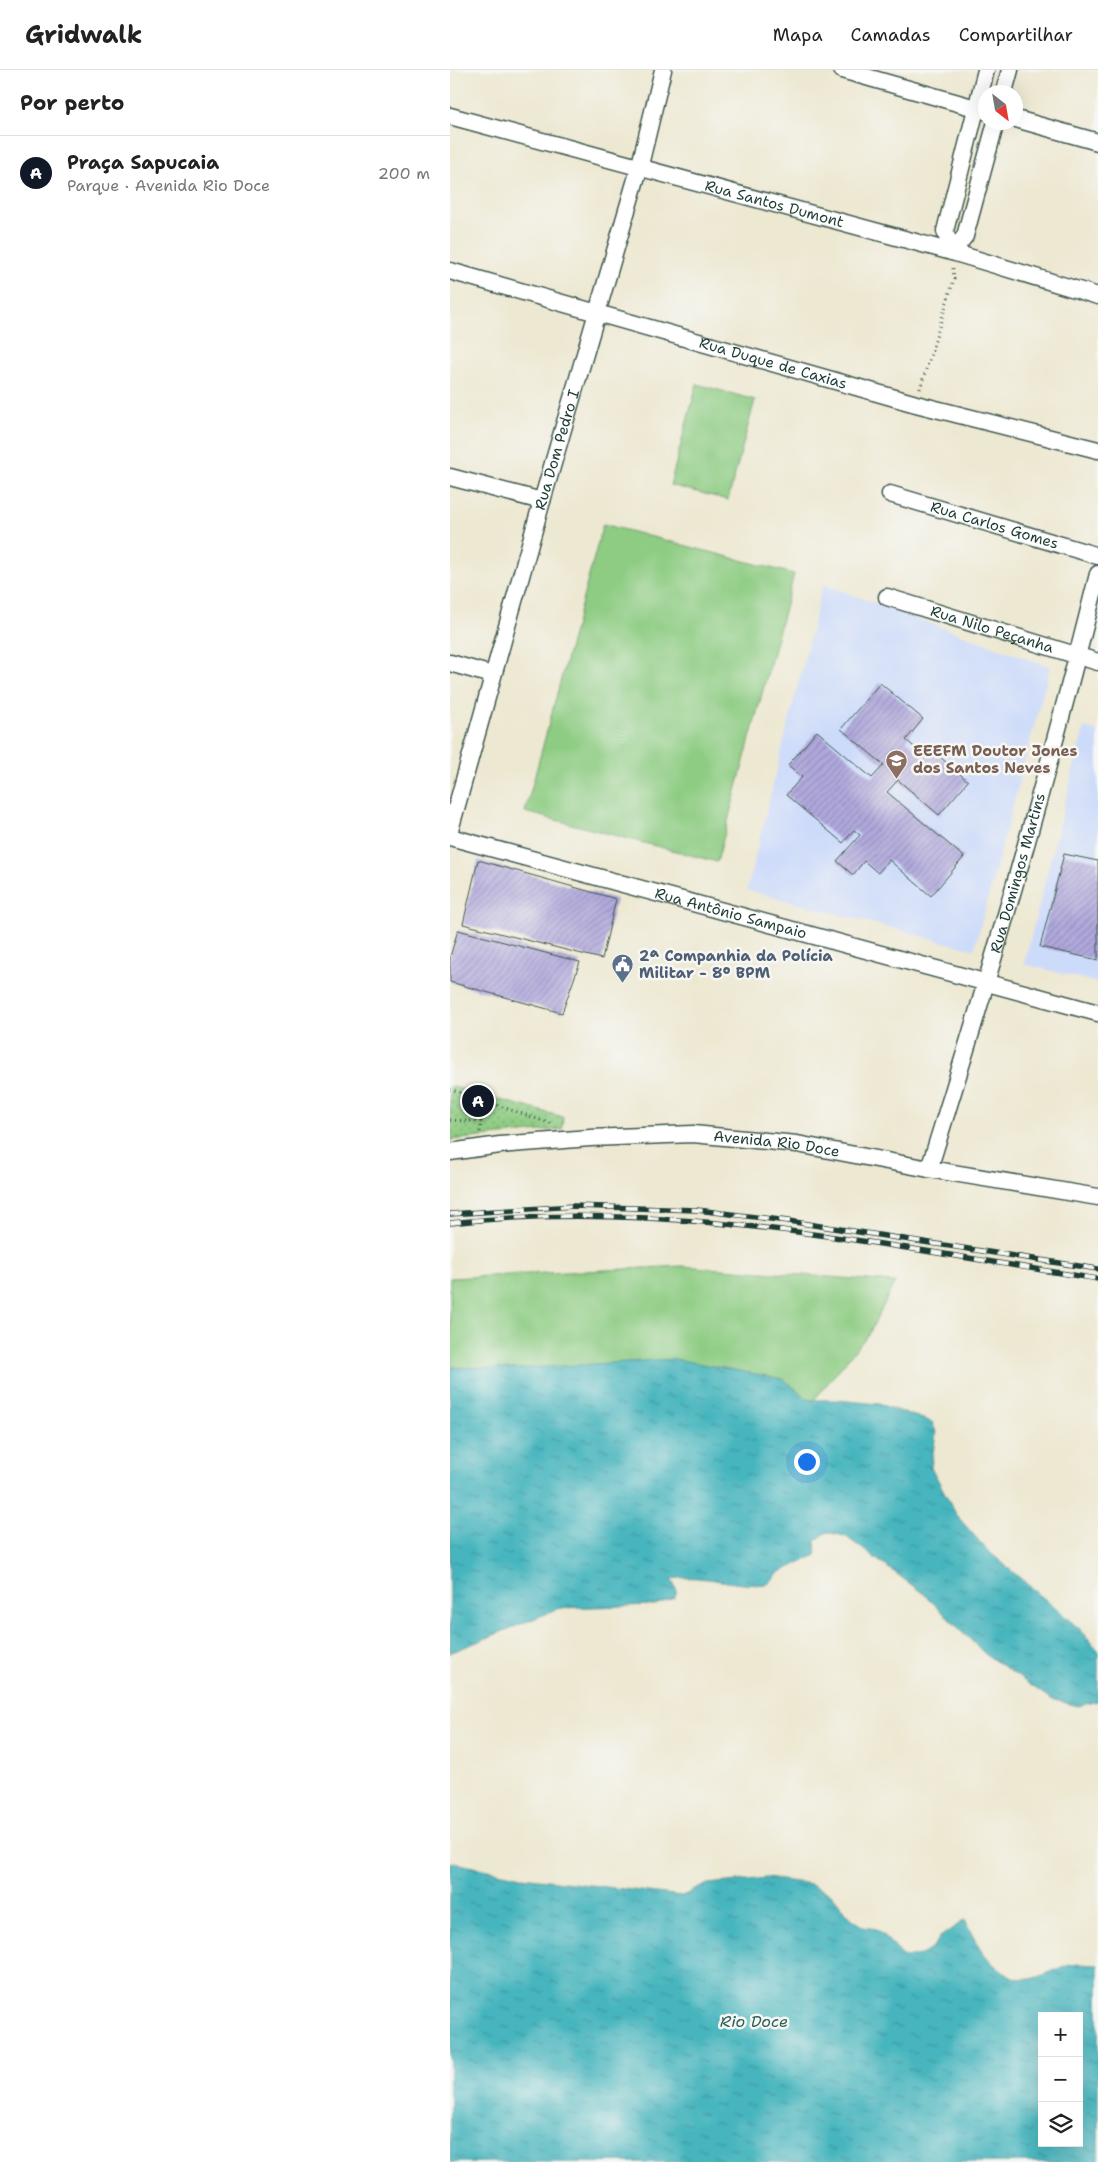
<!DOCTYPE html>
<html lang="pt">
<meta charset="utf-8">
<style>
body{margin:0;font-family:"Shantell Sans",sans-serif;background:#f6f6f6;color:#222}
.controls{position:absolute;right:15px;bottom:15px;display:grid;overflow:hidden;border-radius:0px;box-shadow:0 5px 20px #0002}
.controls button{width:45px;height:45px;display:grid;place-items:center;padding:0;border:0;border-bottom:1px solid #e0e0e0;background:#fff;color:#222;font:25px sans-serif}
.compass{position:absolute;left:528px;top:15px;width:45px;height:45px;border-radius:50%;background:#fff;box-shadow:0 5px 20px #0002;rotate:149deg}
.you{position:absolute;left:356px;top:1391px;width:18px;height:18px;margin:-12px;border:4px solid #fff;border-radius:50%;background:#1a73e8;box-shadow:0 0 0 8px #1a73e833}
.badge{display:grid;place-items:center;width:32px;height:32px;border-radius:50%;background:#111827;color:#fff;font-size:16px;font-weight:700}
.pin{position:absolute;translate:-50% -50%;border:2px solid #fff;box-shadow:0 1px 5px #0006}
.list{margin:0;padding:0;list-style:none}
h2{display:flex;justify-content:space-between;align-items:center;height:65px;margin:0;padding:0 20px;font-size:21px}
h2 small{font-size:16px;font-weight:400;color:#767676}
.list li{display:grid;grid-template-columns:32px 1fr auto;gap:15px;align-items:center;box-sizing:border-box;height:75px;padding:0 20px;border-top:1px solid #e0e0e0}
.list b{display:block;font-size:19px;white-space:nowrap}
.list p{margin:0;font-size:16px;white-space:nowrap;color:#767676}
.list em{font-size:16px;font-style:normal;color:#767676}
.icon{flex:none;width:28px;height:28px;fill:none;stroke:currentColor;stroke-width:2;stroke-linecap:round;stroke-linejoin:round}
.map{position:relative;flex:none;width:648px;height:2092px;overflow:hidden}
header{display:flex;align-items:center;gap:30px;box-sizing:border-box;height:70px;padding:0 25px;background:#fff;border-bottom:1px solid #e0e0e0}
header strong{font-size:24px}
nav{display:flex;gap:28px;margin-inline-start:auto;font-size:18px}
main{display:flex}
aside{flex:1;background:#fff}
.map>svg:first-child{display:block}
.built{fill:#cddbfa}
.grass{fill:#8ecc83;stroke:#56845c}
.park{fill:url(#park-dots);stroke:#56845c}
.water{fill:url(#water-ripples);stroke:#327979;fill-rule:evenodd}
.building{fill:url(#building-hatch)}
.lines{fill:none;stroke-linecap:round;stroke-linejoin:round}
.minor-casing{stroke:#3e574c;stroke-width:19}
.path{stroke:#3e574c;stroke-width:3;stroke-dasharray:1 4;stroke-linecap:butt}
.minor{stroke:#fff;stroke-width:16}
.rail-casing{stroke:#1f3d34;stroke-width:5.5}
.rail{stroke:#f6f6f2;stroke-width:4;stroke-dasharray:11;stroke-linecap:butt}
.labels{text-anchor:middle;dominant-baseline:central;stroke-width:5;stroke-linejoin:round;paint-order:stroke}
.street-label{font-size:15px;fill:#1f3d34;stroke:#f6f6f2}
.education-label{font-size:15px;font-weight:bold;fill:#785e54;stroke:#f6f6f2;text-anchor:start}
.service-label{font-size:15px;font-weight:bold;fill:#4e5e75;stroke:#f6f6f2;text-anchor:start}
.water-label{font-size:16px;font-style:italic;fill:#2b615d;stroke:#f6f6f2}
</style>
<header>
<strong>Gridwalk</strong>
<nav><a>Mapa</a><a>Camadas</a><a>Compartilhar</a></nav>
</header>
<main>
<aside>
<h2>Por perto<small></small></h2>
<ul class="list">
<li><span class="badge">A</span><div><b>Praça Sapucaia</b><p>Parque · Avenida Rio Doce</p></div><em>200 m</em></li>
</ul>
</aside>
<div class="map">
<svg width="648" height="2092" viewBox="0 0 648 2092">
<defs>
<pattern id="park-dots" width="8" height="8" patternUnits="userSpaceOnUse" patternTransform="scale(1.25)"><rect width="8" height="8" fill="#8ecc83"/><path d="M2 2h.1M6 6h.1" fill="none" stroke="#73a76c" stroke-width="1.8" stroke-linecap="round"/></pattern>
<pattern id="water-ripples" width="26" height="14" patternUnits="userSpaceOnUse" patternTransform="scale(1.25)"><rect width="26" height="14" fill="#46b5be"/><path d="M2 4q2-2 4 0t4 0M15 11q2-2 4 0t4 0" fill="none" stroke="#3a949b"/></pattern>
<pattern id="building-hatch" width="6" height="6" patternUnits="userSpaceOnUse" patternTransform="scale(1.25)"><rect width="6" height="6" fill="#b1a9dd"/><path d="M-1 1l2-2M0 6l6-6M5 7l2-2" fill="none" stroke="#8f8bb4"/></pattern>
</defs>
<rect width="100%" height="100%" fill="#f6f6f2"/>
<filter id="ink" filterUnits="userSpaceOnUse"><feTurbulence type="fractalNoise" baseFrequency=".02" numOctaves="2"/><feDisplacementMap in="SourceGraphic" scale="10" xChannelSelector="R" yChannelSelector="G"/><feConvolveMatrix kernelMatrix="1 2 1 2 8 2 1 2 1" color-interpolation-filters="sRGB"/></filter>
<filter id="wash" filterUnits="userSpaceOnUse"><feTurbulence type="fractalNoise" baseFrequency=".0096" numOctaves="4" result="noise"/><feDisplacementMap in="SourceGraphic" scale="20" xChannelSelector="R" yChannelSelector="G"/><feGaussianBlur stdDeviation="1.12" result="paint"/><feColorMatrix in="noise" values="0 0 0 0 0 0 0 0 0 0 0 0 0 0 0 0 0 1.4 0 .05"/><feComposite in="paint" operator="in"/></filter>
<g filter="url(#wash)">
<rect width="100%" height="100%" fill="#ede8d1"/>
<path class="built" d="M373 514 600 597 524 880 297 820Z
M634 658 648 662V913L574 894Z"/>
<path class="grass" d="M247 314 305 330 278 430 220 415Z
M153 454 344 504 267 792 75 742Z
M232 1196 445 1212 420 1262 364 1330H359L333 1309 0 1297V1208Z"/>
<path class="park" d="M0 1016 113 1047 112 1059 0 1070Z"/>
<path class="water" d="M225 1289 333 1309 359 1330H387L429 1334 482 1352 486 1362 481 1397 507 1446 537 1480 631 1560 648 1580V1631L628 1636 601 1629 535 1584 474 1524 395 1466 377 1462 365 1471 366 1485 328 1503 318 1514C285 1518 254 1503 221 1509L227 1521 224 1528 205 1535 110 1538 0 1583V1297L63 1299Z
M0 1792 72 1807 232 1826 258 1814 317 1808 361 1814 382 1825 400 1847 413 1857 427 1859 454 1887 471 1885 483 1878 490 1867 515 1850C526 1875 548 1913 580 1909 594 1907 607 1897 621 1895 629 1893 639 1895 648 1895V2092H0ZM592 1946H629V2073H592Z"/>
<g id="blocks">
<path class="building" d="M430 613 473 649 456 670 470 682 476 675 518 711 489 745 448 710 437 722 514 787 481 826 439 790 428 803 414 791 403 805 387 791 410 765 404 760 393 773 336 725 352 707 338 695 367 661 422 708 434 695 391 659Z
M614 784 648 791V890L590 877Z
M28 790 166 829 152 889 13 854Z
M8 860 130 892 112 943 0 912V887Z"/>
</g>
</g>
<g filter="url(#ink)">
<use href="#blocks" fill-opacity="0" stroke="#3e574c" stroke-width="1"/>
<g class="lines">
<defs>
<g id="minor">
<path d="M392 0 536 41"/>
<path d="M554 22 560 0"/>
<path id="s1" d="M0 46 502 182 648 226"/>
<path d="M566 49 648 72"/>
<path d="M502 182 495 161 536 0"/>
<path d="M502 182 515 166 546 52"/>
<path id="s2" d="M0 201 466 334 648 380"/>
<path d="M0 407 92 431"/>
<path id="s3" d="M440 424 648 486"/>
<path id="s4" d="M437 527 648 592"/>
<path d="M0 593 42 605"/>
<path id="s5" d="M0 760 92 431 189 99 213 0"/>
<path id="s6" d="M0 767 648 943"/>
<path id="s7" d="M0 1082 50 1075 140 1068 243 1064 347 1074 479 1099 648 1127"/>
<path id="s8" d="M479 1099C541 902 598 705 648 504"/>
</g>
</defs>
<use href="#minor" class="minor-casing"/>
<path class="path" d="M470 319 504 209 503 198
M0 1019 102 1054
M0 1050 31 1052
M30 1062 34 1031"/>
<use href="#minor" class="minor"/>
<defs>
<path id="rail" d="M0 1144 124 1136 247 1140 338 1151 648 1199
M0 1153C218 1128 434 1176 648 1209"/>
</defs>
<use href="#rail" class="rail-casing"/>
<use href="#rail" class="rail"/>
</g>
</g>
<defs>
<symbol id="school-pin" viewBox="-11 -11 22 30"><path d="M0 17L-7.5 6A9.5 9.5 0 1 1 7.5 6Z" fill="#8d6e63" stroke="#f6f6f2"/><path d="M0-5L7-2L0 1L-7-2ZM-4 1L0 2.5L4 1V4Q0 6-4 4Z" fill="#fff"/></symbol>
<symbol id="civic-pin" viewBox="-11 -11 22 30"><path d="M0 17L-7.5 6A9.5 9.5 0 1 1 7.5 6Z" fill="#5c6f8a" stroke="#f6f6f2"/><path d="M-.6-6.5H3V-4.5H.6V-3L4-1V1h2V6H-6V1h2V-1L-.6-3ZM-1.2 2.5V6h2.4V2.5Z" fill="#fff"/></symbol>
</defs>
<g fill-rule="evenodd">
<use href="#school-pin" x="434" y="678" width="25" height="34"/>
<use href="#civic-pin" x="160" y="882" width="25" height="34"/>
</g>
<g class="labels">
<g class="street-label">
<text stroke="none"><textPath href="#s1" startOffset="336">Rua Santos Dumont</textPath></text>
<text stroke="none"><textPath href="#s2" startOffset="336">Rua Duque de Caxias</textPath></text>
<text stroke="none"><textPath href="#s5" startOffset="395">Rua Dom Pedro I</textPath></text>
<text stroke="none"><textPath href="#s3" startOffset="109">Rua Carlos Gomes</textPath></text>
<text stroke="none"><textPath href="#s4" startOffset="110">Rua Nilo Peçanha</textPath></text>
<text stroke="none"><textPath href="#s8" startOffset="309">Rua Domingos Martins</textPath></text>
<text stroke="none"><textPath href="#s6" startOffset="291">Rua Antônio Sampaio</textPath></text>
<text stroke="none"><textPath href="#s7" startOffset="328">Avenida Rio Doce</textPath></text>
</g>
<g class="education-label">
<text x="463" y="681">EEEFM Doutor Jones<tspan x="463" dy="17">dos Santos Neves</tspan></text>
</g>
<g class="service-label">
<text x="189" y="886">2ª Companhia da Polícia<tspan x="189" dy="17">Militar - 8º BPM</tspan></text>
</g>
<g class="water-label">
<text x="304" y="1951">Rio Doce</text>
</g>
</g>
</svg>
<div class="controls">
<button>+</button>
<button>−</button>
<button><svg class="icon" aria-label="layers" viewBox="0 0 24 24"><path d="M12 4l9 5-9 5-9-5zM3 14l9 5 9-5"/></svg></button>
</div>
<svg class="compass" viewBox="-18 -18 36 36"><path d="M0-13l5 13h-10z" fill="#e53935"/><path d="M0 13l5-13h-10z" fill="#767676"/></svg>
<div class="you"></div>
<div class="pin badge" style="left:28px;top:1031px">A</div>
</div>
</main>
